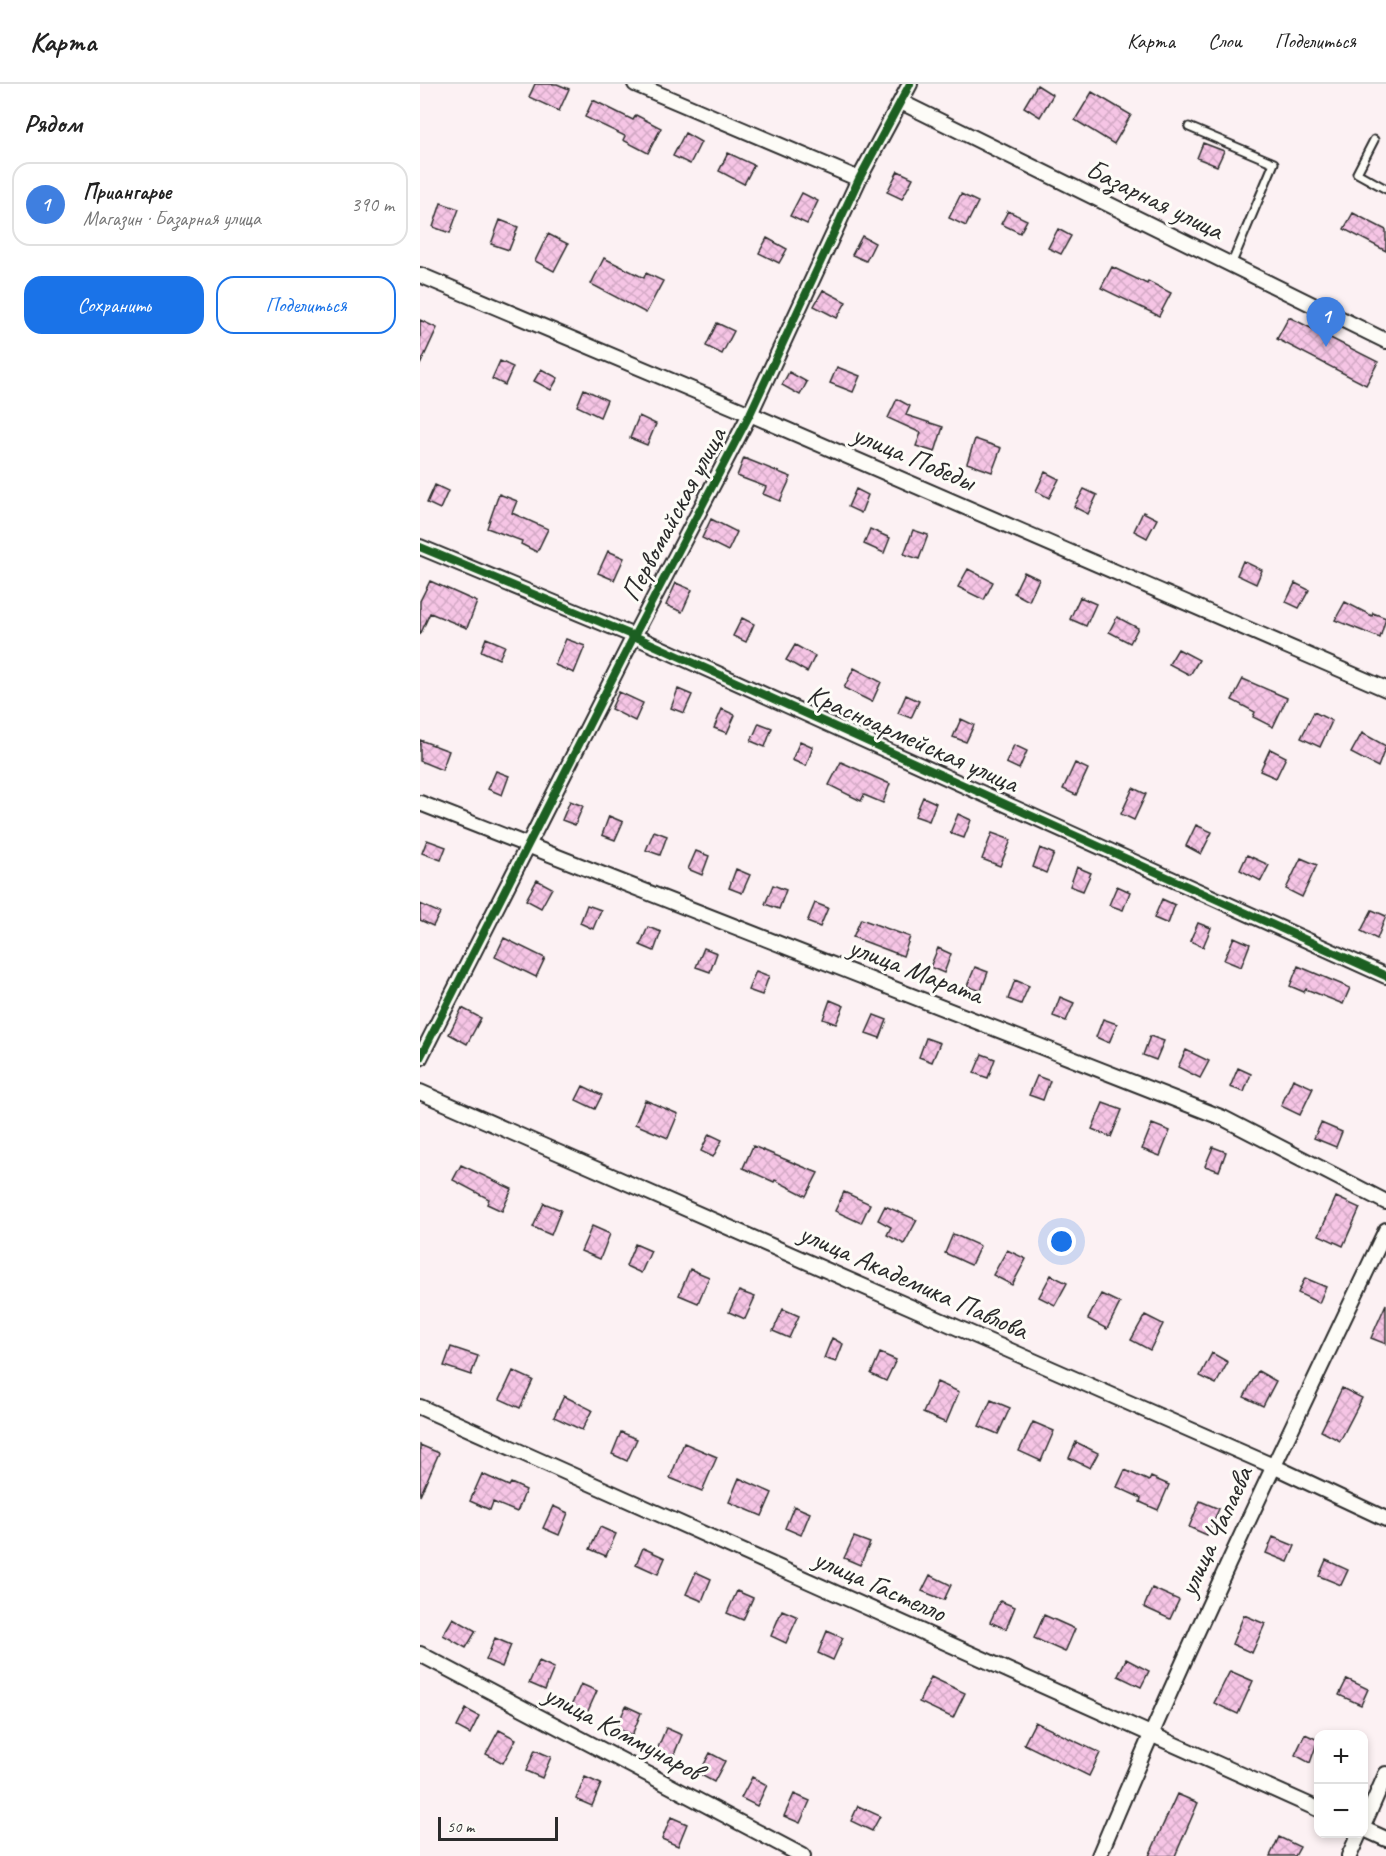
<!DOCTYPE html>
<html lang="ru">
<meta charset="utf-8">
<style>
body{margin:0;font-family:Caveat,sans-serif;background:#f6f6f6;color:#222}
.controls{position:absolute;right:18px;bottom:18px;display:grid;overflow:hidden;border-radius:12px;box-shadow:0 3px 9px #0003}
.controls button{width:54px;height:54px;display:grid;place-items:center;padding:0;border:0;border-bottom:2px solid #e0e0e0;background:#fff;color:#222;font:30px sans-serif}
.scale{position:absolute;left:18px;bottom:15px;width:120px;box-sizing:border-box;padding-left:6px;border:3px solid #2b2b2b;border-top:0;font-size:16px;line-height:21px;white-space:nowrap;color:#2b2b2b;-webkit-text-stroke:4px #fdfcf7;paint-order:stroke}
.you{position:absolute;left:642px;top:1158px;width:21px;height:21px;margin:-15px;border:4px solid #fff;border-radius:50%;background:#1a73e8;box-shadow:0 0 0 9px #1a73e833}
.badge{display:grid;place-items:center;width:39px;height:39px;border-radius:50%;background:#1a73e8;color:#fff;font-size:20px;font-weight:700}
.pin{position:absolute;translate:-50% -50px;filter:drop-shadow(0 2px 3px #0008)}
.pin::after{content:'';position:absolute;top:32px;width:21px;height:18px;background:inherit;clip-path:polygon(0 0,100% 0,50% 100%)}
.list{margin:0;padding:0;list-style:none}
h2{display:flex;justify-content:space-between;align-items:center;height:78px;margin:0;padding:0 24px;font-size:26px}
h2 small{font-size:20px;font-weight:400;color:#767676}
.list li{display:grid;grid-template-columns:39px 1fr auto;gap:18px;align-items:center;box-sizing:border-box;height:84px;margin:0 12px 12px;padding:0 12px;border:2px solid #e0e0e0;border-radius:18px}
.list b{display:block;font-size:22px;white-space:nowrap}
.list p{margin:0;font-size:20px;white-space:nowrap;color:#767676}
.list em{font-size:20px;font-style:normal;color:#767676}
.actions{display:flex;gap:12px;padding:18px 24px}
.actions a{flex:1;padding:14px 0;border:2px solid #1a73e8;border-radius:18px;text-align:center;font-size:21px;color:#1a73e8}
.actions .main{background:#1a73e8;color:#fff}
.map{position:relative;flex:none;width:966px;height:1772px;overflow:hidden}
header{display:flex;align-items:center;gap:36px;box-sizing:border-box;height:84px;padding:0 30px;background:#fff;border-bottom:2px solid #e0e0e0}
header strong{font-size:28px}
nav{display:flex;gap:33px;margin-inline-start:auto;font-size:21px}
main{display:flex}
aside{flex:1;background:#fff}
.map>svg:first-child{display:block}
.building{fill:url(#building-cross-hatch);stroke:#2b2b2b;stroke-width:1.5}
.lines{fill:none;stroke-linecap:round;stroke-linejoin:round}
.service-casing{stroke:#2b2b2b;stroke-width:11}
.minor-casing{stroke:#2b2b2b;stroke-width:18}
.service{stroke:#fdfcf7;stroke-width:7}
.minor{stroke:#fdfcf7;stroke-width:14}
.cycleway-casing{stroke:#fdfcf7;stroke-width:11}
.cycleway{stroke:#1b5e20;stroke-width:8}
.labels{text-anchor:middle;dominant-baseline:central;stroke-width:6;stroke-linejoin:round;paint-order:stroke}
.street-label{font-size:28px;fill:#2b2b2b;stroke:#fdfcf7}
</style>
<header>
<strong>Карта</strong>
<nav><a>Карта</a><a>Слои</a><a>Поделиться</a></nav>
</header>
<main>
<aside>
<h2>Рядом<small></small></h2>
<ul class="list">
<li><span class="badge" style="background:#3f7fe0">1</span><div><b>Приангарье</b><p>Магазин · Базарная улица</p></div><em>390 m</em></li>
</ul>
<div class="actions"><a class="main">Сохранить</a><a>Поделиться</a></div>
</aside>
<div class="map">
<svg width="966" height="1772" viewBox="0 0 966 1772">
<defs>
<pattern id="building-cross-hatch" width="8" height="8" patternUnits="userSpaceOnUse" patternTransform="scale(1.5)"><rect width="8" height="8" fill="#f6c5e5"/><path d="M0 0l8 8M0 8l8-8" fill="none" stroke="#d3a9c5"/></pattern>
</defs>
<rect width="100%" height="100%" fill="#fcf1f3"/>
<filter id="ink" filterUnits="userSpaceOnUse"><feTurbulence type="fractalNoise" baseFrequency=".0167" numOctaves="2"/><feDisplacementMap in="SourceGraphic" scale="12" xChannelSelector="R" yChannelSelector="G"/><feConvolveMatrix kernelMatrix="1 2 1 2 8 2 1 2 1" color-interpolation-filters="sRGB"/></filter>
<g filter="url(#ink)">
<path class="building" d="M115 0H137L149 5 139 27 109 13Z
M617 1 633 11 620 33 604 23Z
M672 8 711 31 694 60 655 36Z
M173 16 213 36 216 31 241 44 228 69 203 56 205 52 165 33Z
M265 49 281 58 270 80 253 72Z
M783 59 804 67 797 82 777 74Z
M308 69 334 81 324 100 299 87Z
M478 87 493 94 482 115 467 108Z
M382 109 398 117 387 140 370 132Z
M541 110 558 118 546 142 529 134Z
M21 119 39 125 30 149 13 143Z
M588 127 607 136 600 149 581 140Z
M933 129 966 146V167L924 145Z
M80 136 98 143 89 166 71 160Z
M638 145 651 152 641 170 628 164Z
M128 150 148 160 134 187 115 177Z
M442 152 455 159 446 177 432 171Z
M347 154 367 165 359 179 339 169Z
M184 174 224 194 226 189 243 197 226 229 171 200Z
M692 183 727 200 728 197 751 209 739 232 681 204Z
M403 206 426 218 417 234 394 222Z
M869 233 958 278 946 301 857 255Z
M0 236 17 244 0 281Z
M297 239 314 247 302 270 286 262Z
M80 277 93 283 85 301 72 295Z
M417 283 440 292 433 308 410 299Z
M121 285 138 294 131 306 114 297Z
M369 288 387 298 380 311 362 301Z
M164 305 187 316 180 333 157 322Z
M477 315 490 322 486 331 523 343 515 368 496 362 501 349 468 334Z
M219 332 236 340 227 361 210 354Z
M555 355 581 364 572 388 547 379Z
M324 374 371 393 360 417 343 410 346 403 317 392Z
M625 388 639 395 629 414 616 407Z
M15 401 28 407 20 425 7 419Z
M436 405 448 411 441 429 428 423Z
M664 405 677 411 668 430 654 423Z
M79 410 97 417 92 429 128 445 117 468 101 460 102 457 67 444Z
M723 428 737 435 727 454 714 447Z
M291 435 317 448 308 467 282 454Z
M450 445 470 454 464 469 444 460Z
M493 446 508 451 499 475 484 470Z
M188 467 204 474 194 496 178 489Z
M823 477 842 486 836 500 817 491Z
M548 485 573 498 564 516 538 503Z
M604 488 619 495 609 517 594 509Z
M10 497 57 518 47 544 10 529 0 551V517Z
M256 499 272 506 262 528 246 521Z
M875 499 889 506 879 524 866 518Z
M660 513 676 520 666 542 650 535Z
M925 518 952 532 953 529 966 534 960 554 915 536Z
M697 533 718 544 710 559 689 548Z
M322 534 334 540 326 558 313 552Z
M66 554 85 562 79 575 61 567Z
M146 555 165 562 154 589 135 581Z
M375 561 395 572 387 588 366 576Z
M758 565 779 576 770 591 749 580Z
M434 584 461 598 452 618 424 604Z
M823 595 867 614 853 643 833 633 835 628 812 616Z
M258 605 272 611 264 629 251 624Z
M199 608 223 619 215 637 191 625Z
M486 611 499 617 491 634 478 629Z
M302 625 315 631 307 649 294 644Z
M894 628 912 637 900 663 881 654Z
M541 635 554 641 546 658 533 653Z
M339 639 352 644 345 663 331 657Z
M942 649 966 662 958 683 931 669Z
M0 656 29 667 22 686 0 677Z
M380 657 393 663 386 682 372 676Z
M594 661 607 667 599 685 586 679Z
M850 665 866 673 856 694 840 687Z
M421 678 470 700 463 719 444 711 441 717 409 701Z
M655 679 668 685 656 711 643 705Z
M76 687 89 692 82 711 68 705Z
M713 704 726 710 714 736 701 730Z
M503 713 516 719 509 737 495 732Z
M150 717 163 722 155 741 142 736Z
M538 730 551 736 544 754 530 749Z
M189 732 203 738 195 756 182 751Z
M776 741 792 748 781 770 766 762Z
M234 747 247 752 240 771 226 766Z
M572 749 591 756 580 782 562 775Z
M7 756 26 763 21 776 2 769Z
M620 764 634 770 626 789 613 783Z
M276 767 289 772 282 791 268 785Z
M827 771 849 781 841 797 820 786Z
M881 774 897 781 882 813 866 805Z
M657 783 671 789 663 807 650 802Z
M316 785 330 791 322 809 309 804Z
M117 796 132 804 121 824 106 816Z
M353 801 366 806 359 825 345 820Z
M697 802 710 808 703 826 689 821Z
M742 815 755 821 748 840 734 834Z
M395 819 408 824 400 843 387 838Z
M0 820 20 829 13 842 0 836Z
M167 821 181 826 173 845 160 839Z
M952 826 966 832 957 855 941 847Z
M441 835 490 853 483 872 433 853Z
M778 839 791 844 783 863 770 857Z
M228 843 241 848 234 867 220 861Z
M814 853 830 860 821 883 804 876Z
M84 854 125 874 116 893 75 873Z
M284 864 297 869 290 888 276 883Z
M518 864 531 870 524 889 510 883Z
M878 882 930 904 923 920 886 905 884 908 870 902Z
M555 883 568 888 561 907 547 902Z
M336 887 349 892 342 911 328 906Z
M595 896 609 902 601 920 588 915Z
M640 913 654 919 646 937 633 932Z
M410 916 424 922 416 940 403 935Z
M42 924 61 934 47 960 29 950Z
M454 931 467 936 460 954 446 949Z
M683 935 697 940 689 959 676 953Z
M730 952 744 957 736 976 723 971Z
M506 954 520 959 512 978 499 973Z
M766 966 789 977 780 994 758 983Z
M562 970 575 975 568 994 554 989Z
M818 984 831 990 824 1008 810 1003Z
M617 992 630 997 623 1016 609 1011Z
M873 995 893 1004 880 1031 861 1022Z
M163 1002 182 1011 175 1025 156 1016Z
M225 1016 258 1030 248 1054 215 1040Z
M683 1019 702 1026 691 1053 672 1045Z
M901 1039 922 1048 916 1063 894 1054Z
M732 1040 750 1047 740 1072 722 1065Z
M289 1050 302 1056 293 1073 281 1067Z
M333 1062 398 1089 386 1112 355 1096 354 1098 323 1084Z
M793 1063 806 1068 799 1087 785 1082Z
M41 1081 92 1105 82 1127 67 1120 69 1115 33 1096Z
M424 1108 450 1120 441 1139 415 1127Z
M916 1113 940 1124 923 1162 899 1151Z
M124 1119 141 1126 131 1151 113 1143Z
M465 1122 497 1136 484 1160 467 1151 471 1143 458 1136Z
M172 1142 190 1150 180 1175 161 1167Z
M533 1150 560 1162 551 1181 525 1169Z
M215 1160 231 1167 221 1189 206 1182Z
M587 1166 606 1175 592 1201 573 1191Z
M270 1185 289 1193 278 1219 259 1211Z
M631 1191 647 1199 635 1221 619 1213Z
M885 1194 906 1203 899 1219 878 1209Z
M319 1207 335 1213 325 1235 309 1228Z
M681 1210 700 1219 687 1245 668 1235Z
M966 1220V1260L951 1254Z
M363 1225 379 1232 369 1254 353 1247Z
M725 1231 743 1240 730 1266 711 1256Z
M412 1254 423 1260 416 1278 404 1274Z
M31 1263 58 1272 51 1291 24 1282Z
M460 1269 476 1276 466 1297 451 1290Z
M792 1269 808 1278 796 1300 780 1292Z
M93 1287 113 1296 100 1324 80 1315Z
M838 1287 856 1297 843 1322 824 1313Z
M517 1298 539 1308 526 1339 503 1329Z
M922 1304 942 1314 920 1357 901 1347Z
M144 1312 172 1326 162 1346 134 1333Z
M571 1316 590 1324 578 1350 559 1342Z
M613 1338 634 1347 621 1377 599 1367Z
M201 1348 217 1355 207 1377 192 1370Z
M656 1358 678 1369 670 1384 649 1374Z
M264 1359 297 1373 282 1407 250 1394Z
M0 1361 19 1369 0 1412Z
M705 1386 729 1397 731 1393 749 1401 738 1426 720 1418 721 1414 697 1403Z
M62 1390 89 1402 91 1399 106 1406 97 1428 73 1418 70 1426 50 1417Z
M319 1394 352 1409 342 1432 309 1418Z
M780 1417 799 1425 787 1451 769 1443Z
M133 1422 148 1429 139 1451 123 1444Z
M374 1422 390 1429 381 1451 365 1444Z
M180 1443 196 1450 186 1472 170 1465Z
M434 1453 450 1459 440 1481 424 1474Z
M853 1453 875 1462 868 1478 846 1469Z
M223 1464 245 1474 238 1490 216 1480Z
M906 1476 928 1486 921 1501 899 1492Z
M276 1488 291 1495 282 1517 266 1510Z
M510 1491 531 1501 524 1516 502 1507Z
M732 1504 759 1516 750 1535 724 1523Z
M317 1507 333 1514 323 1536 307 1529Z
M580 1517 595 1523 586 1545 570 1538Z
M362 1526 378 1533 366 1559 351 1552Z
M624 1531 655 1545 645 1568 614 1554Z
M824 1531 845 1540 832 1569 812 1560Z
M33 1534 56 1547 46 1564 23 1551Z
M407 1547 423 1554 413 1576 398 1569Z
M75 1554 91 1561 82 1583 66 1576Z
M706 1575 729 1587 721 1603 698 1592Z
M119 1577 134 1584 125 1606 109 1599Z
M810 1587 833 1597 818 1630 794 1619Z
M511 1593 545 1609 533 1634 499 1618Z
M927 1595 948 1605 941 1621 919 1611Z
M161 1600 177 1607 167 1629 151 1622Z
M206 1622 221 1629 212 1651 196 1644Z
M46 1625 59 1632 50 1650 37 1643Z
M615 1638 680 1669 669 1692 604 1660Z
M246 1644 262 1651 253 1673 237 1666Z
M79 1646 96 1655 83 1679 66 1670Z
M885 1650 898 1656 890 1679 875 1671Z
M115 1666 131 1673 122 1694 106 1687Z
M290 1669 305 1677 294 1698 279 1690Z
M165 1693 181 1700 172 1722 156 1715Z
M332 1693 347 1701 337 1722 321 1714Z
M374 1710 390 1717 380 1739 364 1732Z
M757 1710 778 1719 755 1772H729Z
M438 1722 460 1732 452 1747 431 1737Z
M251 1733 267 1740 258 1762 242 1755Z
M859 1753 880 1763 875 1772H850Z"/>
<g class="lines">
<defs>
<path id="service" d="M769 43 854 79 811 181
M954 56 937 89 966 105"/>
<path id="minor" d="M215 0 439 95
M481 18 966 257
M0 191 330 330 966 605
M0 463 214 552 966 892
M0 719 803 1034 966 1118
M0 974 214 552 330 330 439 95 490 0
M0 1008 853 1382 966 1435
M0 1323 898 1725
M0 1570 383 1772
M944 1740 966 1690
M944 1745 966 1755
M679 1772C768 1560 867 1353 966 1146
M929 1772 939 1750"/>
</defs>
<use href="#service" class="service-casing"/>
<use href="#minor" class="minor-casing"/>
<use href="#service" class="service"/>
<use href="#minor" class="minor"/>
<defs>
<path id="cycleway" d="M0 463 214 552 966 892
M0 974 214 552 330 330 439 95 490 0"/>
</defs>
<use href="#cycleway" class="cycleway-casing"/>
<use href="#cycleway" class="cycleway"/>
</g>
</g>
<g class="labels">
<g class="street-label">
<text transform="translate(735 115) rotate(26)">Базарная улица</text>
<text transform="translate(494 373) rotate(23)">улица Победы</text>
<text transform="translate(253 430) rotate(-62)">Первомайская улица</text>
<text transform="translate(493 654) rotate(24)">Красноармейская улица</text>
<text transform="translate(496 886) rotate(21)">улица Марата</text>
<text transform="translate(494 1197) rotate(24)">улица Академика Павлова</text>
<text transform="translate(795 1447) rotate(-65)">улица Чапаева</text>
<text transform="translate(460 1501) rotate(24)">улица Гастелло</text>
<text transform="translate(203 1648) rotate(28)">улица Коммунаров</text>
</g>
</g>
</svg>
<div class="controls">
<button>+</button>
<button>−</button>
</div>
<div class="scale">50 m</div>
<div class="you"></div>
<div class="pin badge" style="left:906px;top:263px;background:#3f7fe0">1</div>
</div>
</main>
